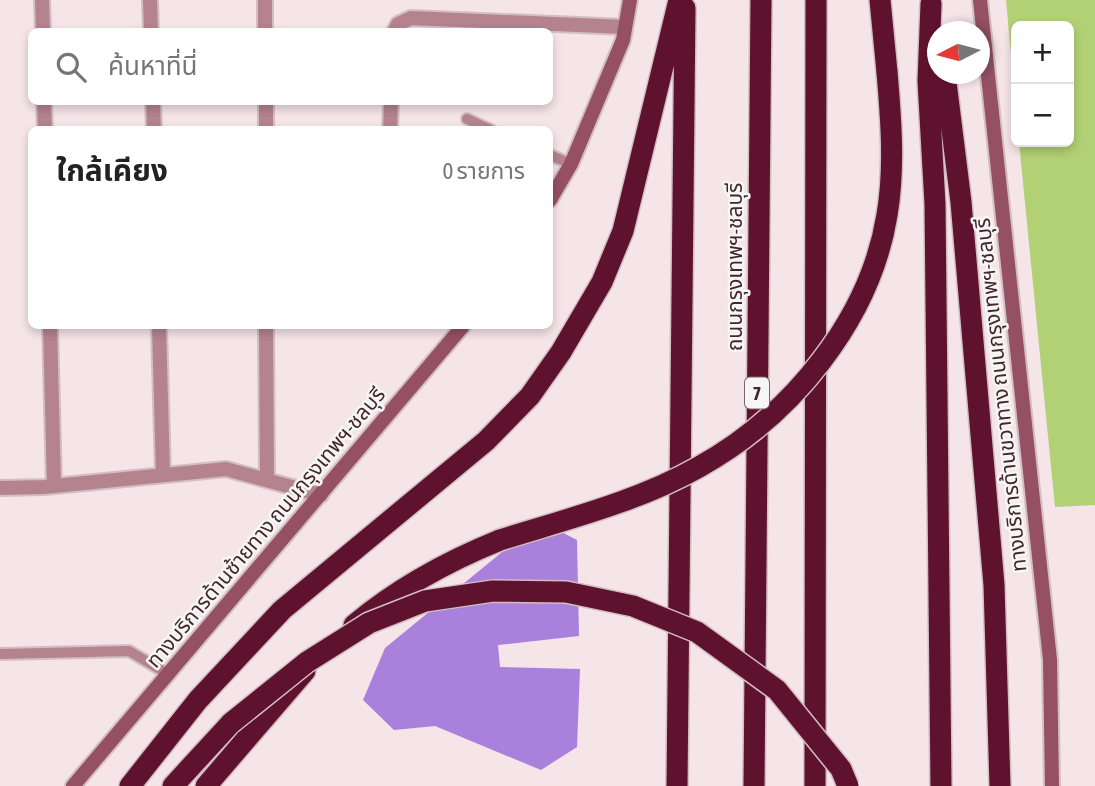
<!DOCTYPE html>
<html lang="th">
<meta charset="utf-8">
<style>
body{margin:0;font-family:"Asap Condensed","Noto Sans Thai",sans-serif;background:#f2f2f2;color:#222}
.controls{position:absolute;right:21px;top:21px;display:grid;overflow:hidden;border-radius:10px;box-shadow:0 4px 10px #0003}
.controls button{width:63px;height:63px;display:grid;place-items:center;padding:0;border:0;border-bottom:2px solid #e0e0e0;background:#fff;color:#222;font:35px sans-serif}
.compass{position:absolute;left:927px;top:21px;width:63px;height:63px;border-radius:50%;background:#fff;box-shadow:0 4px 10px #0003;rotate:264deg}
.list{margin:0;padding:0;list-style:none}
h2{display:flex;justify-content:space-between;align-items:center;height:91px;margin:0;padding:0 28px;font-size:30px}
h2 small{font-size:23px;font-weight:400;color:#767676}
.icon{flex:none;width:38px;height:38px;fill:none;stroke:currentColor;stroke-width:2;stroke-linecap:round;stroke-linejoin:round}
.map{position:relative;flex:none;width:1095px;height:786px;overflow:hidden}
.search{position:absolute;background:#fff;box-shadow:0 4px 10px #0003;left:28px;top:28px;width:525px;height:77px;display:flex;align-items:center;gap:18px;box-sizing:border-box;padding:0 24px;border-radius:10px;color:#767676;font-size:26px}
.panel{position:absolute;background:#fff;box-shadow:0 4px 10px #0003;left:28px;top:126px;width:525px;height:203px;border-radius:10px}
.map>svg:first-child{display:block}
.green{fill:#b2d074}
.water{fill:#a980db}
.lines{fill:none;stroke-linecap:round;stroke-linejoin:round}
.service-casing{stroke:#d2bec3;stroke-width:14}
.minor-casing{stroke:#d2bec3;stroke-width:18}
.secondary-casing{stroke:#d2bec3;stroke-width:18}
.motorway-casing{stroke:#d2bec3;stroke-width:24}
.service{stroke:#b4838e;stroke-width:10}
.minor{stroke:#b4838e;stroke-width:14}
.secondary{stroke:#955163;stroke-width:14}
.motorway{stroke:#5e122e;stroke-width:21}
.motorway-bridge-casing{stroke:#d2bec3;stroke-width:24;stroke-linecap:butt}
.motorway-bridge{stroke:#5e122e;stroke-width:21}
.labels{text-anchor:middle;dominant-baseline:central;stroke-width:5;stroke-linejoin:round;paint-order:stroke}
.shield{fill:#f6f6f6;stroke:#7a646a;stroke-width:2}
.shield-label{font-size:19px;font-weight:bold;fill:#45262e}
.street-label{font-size:21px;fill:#45262e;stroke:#f6f6f6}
</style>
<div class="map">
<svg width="1095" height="786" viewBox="0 0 1095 786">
<rect width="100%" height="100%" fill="#f5e4e8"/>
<path class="green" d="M1006 0H1095V505L1055 507 1019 142H1069V26H1016V108Z"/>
<path class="water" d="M540 521 577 540 579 636 498 645 500 667 580 669 577 747 541 770 435 726 394 730 363 700 385 648Z"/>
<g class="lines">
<defs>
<path id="service" d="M467 119 491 130
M550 155 571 164
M0 654 129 651 168 674"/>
<path id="minor" d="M42 0 43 32
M150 0 151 32
M265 0V32
M394 32 398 24 411 18 625 27
M44 102 45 130
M153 102 154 130
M266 102V130
M390 130 391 102
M50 326 54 486
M159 326 163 475
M266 326 267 480
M0 488 44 487 226 469 321 495"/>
<path id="secondary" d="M980 0 1050 660 1052 786
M550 200 571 164 623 40 630 0
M73 786 463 326"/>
<path id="motorway" d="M880 0 887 72
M931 4 928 81 935 204 941 786
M945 74 961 202 994 585 1000 786
M354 625C397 589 448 561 500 540
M130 786 198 700 282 610 486 441 530 396 561 352 602 282 623 231 679 0
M173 786 231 723
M206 786 305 671
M677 786 685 8
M754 786 761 0
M815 786 816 0"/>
</defs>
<use href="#service" class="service-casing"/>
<use href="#minor" class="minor-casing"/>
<use href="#secondary" class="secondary-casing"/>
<use href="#motorway" class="motorway-casing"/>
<use href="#service" class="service"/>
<use href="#minor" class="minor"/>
<use href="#secondary" class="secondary"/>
<use href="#motorway" class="motorway"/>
<defs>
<path id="motorway-bridge" d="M500 540C567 519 637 502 699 467 791 416 870 320 887 215 895 168 891 119 887 72
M231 723 307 662 369 623 425 601 493 591 566 592 633 606 697 632 777 690 841 769 848 786"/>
</defs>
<use href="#motorway-bridge" class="motorway-bridge-casing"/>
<use href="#motorway-bridge" class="motorway-bridge"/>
</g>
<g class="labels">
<rect class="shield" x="745" y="377.5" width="24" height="31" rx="5"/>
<g class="shield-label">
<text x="757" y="393">7</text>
</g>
<g class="street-label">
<text transform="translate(734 267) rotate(-90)">ถนนกรุงเทพฯ-ชลบุรี</text>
<text transform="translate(1000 395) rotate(-96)">ทางบริการด้านขวาทาง ถนนกรุงเทพฯ-ชลบุรี</text>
<text transform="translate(265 527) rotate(-50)">ทางบริการด้านซ้ายทาง ถนนกรุงเทพฯ-ชลบุรี</text>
</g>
</g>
</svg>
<div class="controls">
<button>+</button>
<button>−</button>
</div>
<svg class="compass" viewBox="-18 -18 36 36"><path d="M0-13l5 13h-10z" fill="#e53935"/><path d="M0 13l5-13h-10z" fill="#767676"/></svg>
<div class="search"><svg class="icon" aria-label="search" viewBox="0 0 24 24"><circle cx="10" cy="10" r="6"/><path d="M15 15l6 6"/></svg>ค้นหาที่นี่</div>
<section class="panel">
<h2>ใกล้เคียง<small>0 รายการ</small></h2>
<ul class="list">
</ul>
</section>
</div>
